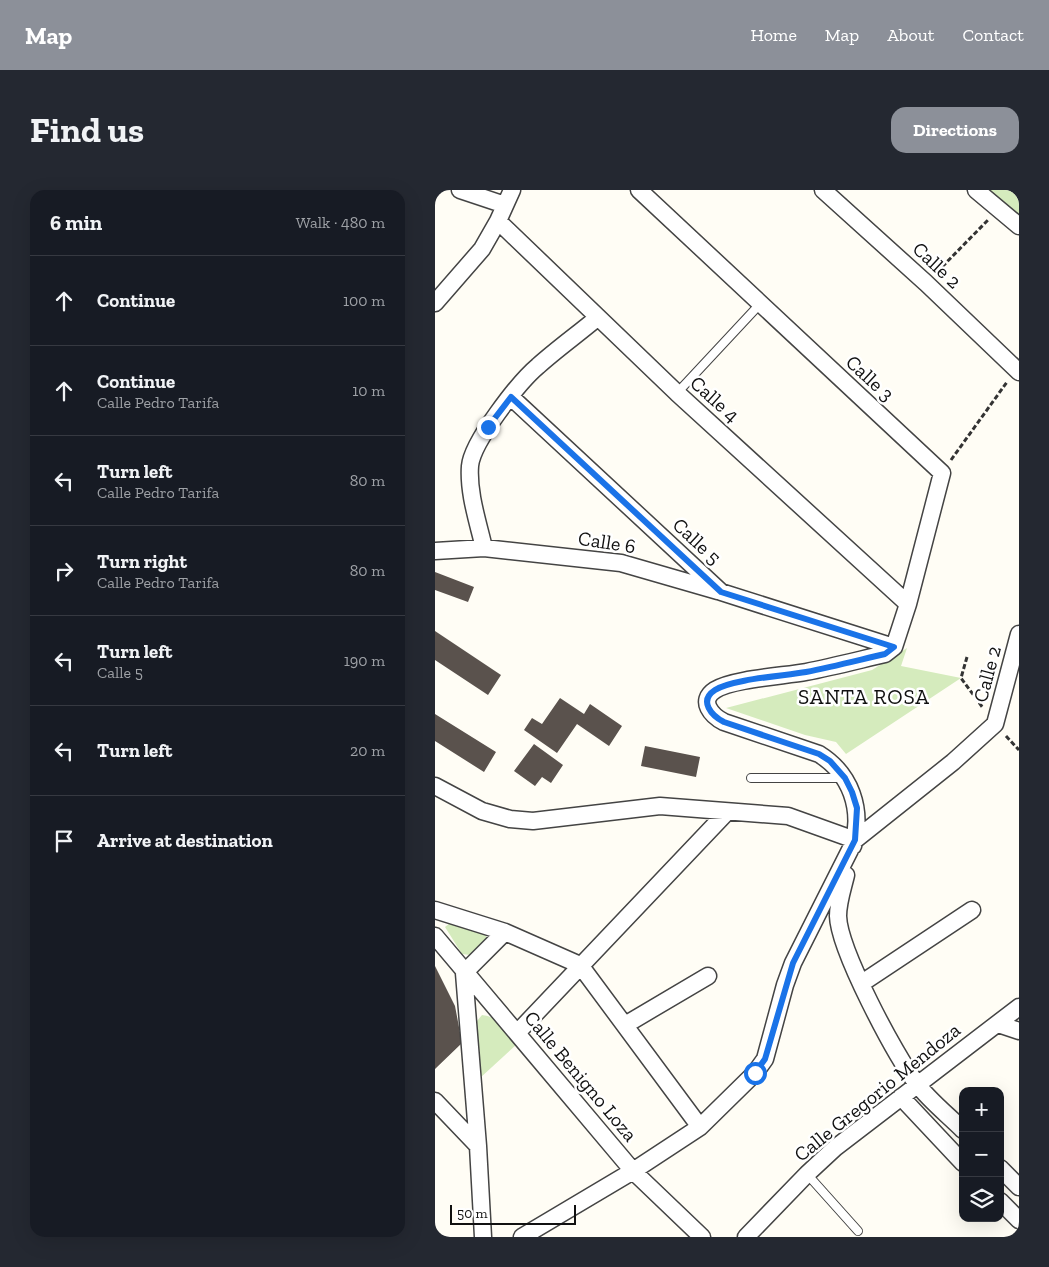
<!DOCTYPE html>
<meta charset="utf-8">
<style>
body{margin:0;font-family:"Zilla Slab",serif;background:#242831;color:#f1f3f6}
.controls{position:absolute;right:15px;bottom:15px;display:grid;overflow:hidden;border-radius:10px;box-shadow:0 5px 20px #0002}
.controls button{width:45px;height:45px;display:grid;place-items:center;padding:0;border:0;border-bottom:1px solid #363941;background:#171b24;color:#f1f3f6;font:25px sans-serif}
.scale{position:absolute;left:15px;bottom:12px;width:126px;box-sizing:border-box;padding-left:5px;border:2px solid #111;border-top:0;font-size:14px;line-height:18px;white-space:nowrap;color:#111;-webkit-text-stroke:4px #fff;paint-order:stroke}
.stop{position:absolute;width:15px;height:15px;margin:-11px;border:4px solid #1a73e8;border-radius:50%;background:#fff}
.stop.end{background:#1a73e8;border-color:#fff;box-shadow:0 1px 5px #0008}
.list{margin:0;padding:0;list-style:none}
h2{display:flex;justify-content:space-between;align-items:center;height:65px;margin:0;padding:0 20px;font-size:21px}
h2 small{font-size:16px;font-weight:400;color:#9ea1a6}
.list li{display:grid;grid-template-columns:32px 1fr auto;gap:15px;align-items:center;box-sizing:border-box;height:90px;padding:0 20px;border-top:1px solid #363941}
.list b{display:block;font-size:19px;white-space:nowrap}
.list p{margin:0;font-size:16px;white-space:nowrap;color:#9ea1a6}
.list em{font-size:16px;font-style:normal;color:#9ea1a6}
.icon{flex:none;width:28px;height:28px;fill:none;stroke:currentColor;stroke-width:2;stroke-linecap:round;stroke-linejoin:round}
.map{position:relative;flex:none;width:584px;height:1047px;overflow:hidden;border-radius:15px}
header{display:flex;align-items:center;gap:30px;box-sizing:border-box;height:70px;padding:0 25px;background:#8c9099;color:#fff}
header strong{font-size:24px}
nav{display:flex;gap:28px;margin-inline-start:auto;font-size:18px}
.intro{display:flex;align-items:center;justify-content:space-between;box-sizing:border-box;height:120px;padding:0 30px}
h1{margin:0;font-size:35px}
.button{padding:12px 22px;border-radius:15px;background:#8c9099;color:#fff;font-size:18px;font-weight:700}
main{display:flex;gap:30px;padding:0 30px}
aside{flex:1;background:#171b24;border-radius:15px;box-shadow:0 5px 20px #0002}
.map>svg:first-child{display:block}
.green{fill:#d5ebbd}
.building{fill:#5a524d}
.lines{fill:none;stroke-linecap:round;stroke-linejoin:round}
.lane-casing{stroke:#444;stroke-width:10}
.street-casing{stroke:#444;stroke-width:19}
.path{stroke:#333;stroke-width:3;stroke-dasharray:5 2.5;stroke-linecap:butt}
.lane{stroke:#fff;stroke-width:8}
.street{stroke:#fff;stroke-width:16}
.route{stroke:#1a73e8;stroke-width:6}
.labels{text-anchor:middle;dominant-baseline:central;stroke-width:5;stroke-linejoin:round;paint-order:stroke}
.street-label{font-size:20px;fill:#111;stroke:#fff}
.neighbourhood-label{font-size:21px;letter-spacing:1px;fill:#111;stroke:#fff}
</style>
<header>
<strong>Map</strong>
<nav><a>Home</a><a>Map</a><a>About</a><a>Contact</a></nav>
</header>
<div class="intro"><h1>Find us</h1><a class="button">Directions</a></div>
<main>
<aside>
<h2>6 min<small>Walk · 480 m</small></h2>
<ul class="list">
<li><svg class="icon" aria-label="ahead" viewBox="0 0 24 24"><path d="M12 20V5M6 11l6-6 6 6"/></svg><div><b>Continue</b></div><em>100 m</em></li>
<li><svg class="icon" aria-label="ahead" viewBox="0 0 24 24"><path d="M12 20V5M6 11l6-6 6 6"/></svg><div><b>Continue</b><p>Calle Pedro Tarifa</p></div><em>10 m</em></li>
<li><svg class="icon" aria-label="left" viewBox="0 0 24 24"><path d="M17 20v-9H6M10 6l-5 5 5 5"/></svg><div><b>Turn left</b><p>Calle Pedro Tarifa</p></div><em>80 m</em></li>
<li><svg class="icon" aria-label="right" viewBox="0 0 24 24"><path d="M7 20v-9h11M14 6l5 5-5 5"/></svg><div><b>Turn right</b><p>Calle Pedro Tarifa</p></div><em>80 m</em></li>
<li><svg class="icon" aria-label="left" viewBox="0 0 24 24"><path d="M17 20v-9H6M10 6l-5 5 5 5"/></svg><div><b>Turn left</b><p>Calle 5</p></div><em>190 m</em></li>
<li><svg class="icon" aria-label="left" viewBox="0 0 24 24"><path d="M17 20v-9H6M10 6l-5 5 5 5"/></svg><div><b>Turn left</b></div><em>20 m</em></li>
<li><svg class="icon" aria-label="arrive" viewBox="0 0 24 24"><path d="M6 21V4h12l-3 4 3 4H6"/></svg><div><b>Arrive at destination</b></div></li>
</ul>
</aside>
<div class="map">
<svg width="584" height="1047" viewBox="0 0 584 1047">
<rect width="100%" height="100%" fill="#fffdf5"/>
<path class="green" d="M555 0H584V24Z
M472 458 466 476 526 488 411 564 401 552 370 545 291 518 437 480Z
M15 733 48 742 53 749 35 765 27 764 10 737Z
M47 825C65 827 72 841 81 855L45 888 42 831Z"/>
<path class="building" d="M0 382 39 397 33 412 0 400Z
M0 441 66 485 53 505 0 470Z
M125 508 149 524 155 514 187 536 174 556 142 534 122 563 89 540 97 528 107 534Z
M0 524 61 562 49 582 0 551Z
M99 554 128 575 116 593 107 587 100 596 79 581Z
M210 556 265 567 261 587 206 576Z
M0 776 20 816 27 853 0 879Z"/>
<g class="lines">
<defs>
<path id="lane" d="M242 203 325 114
M316 588H408
M372 984 423 1041"/>
<path id="street" d="M25 0 70 15
M204 0 507 283 473 414 459 457
M388 0 491 93 584 182
M541 0 584 36
M63 31 242 203 473 414
M0 113 47 59 63 31 77 0
M76 207 286 402 459 457
M49 358C43 332 33 303 35 276 37 252 84 192 103 176 122 159 143 144 162 128
M0 361 49 358 186 373 283 401
M0 596 47 621 75 629 98 631 225 616 353 626 420 650
M418 656C428 619 416 584 384 564L289 532C277 526 263 511 280 500 297 489 349 486 371 482 397 477 424 470 450 464L459 457
M411 685C408 698 403 712 403 726 404 760 460 865 482 894 495 911 513 925 528 940
M0 720 70 742 145 775 265 937
M0 746 198 981 267 1047
M427 793 537 720
M563 834 584 841
M190 835 273 786
M82 843 292 622
M466 907 528 973
M0 911 43 956
M565 978 584 997
M565 1011 584 1030
M48 1047 43 956 29 783 70 742
M87 1047 198 981 265 937 320 883 330 869 350 795 358 773 420 650 518 572 560 534 584 444
M311 1047 372 984 400 958 584 817"/>
</defs>
<use href="#lane" class="lane-casing"/>
<use href="#street" class="street-casing"/>
<path class="path" d="M502 82 554 29
M516 270 572 192
M532 467 526 488 548 518
M571 546 584 560"/>
<use href="#lane" class="lane"/>
<use href="#street" class="street"/>
</g>
<g class="lines">
<path class="route" d="M53 237 76 207 286 402 459 457 450 464C424 470 397 477 371 482 348 486 297 489 280 500 263 511 277 526 289 532L384 564 395 571 410 588 417 602 422 618 420 650 358 773 330 869 320 883"/>
</g>
<g class="labels">
<g class="street-label">
<text transform="translate(502 75) rotate(43)">Calle 2</text>
<text transform="translate(435 188) rotate(43)">Calle 3</text>
<text transform="translate(280 209) rotate(42)">Calle 4</text>
<text transform="translate(262 351) rotate(43)">Calle 5</text>
<text transform="translate(172 352) rotate(9)">Calle 6</text>
<text transform="translate(552 484) rotate(-75)">Calle 2</text>
<text transform="translate(146 886) rotate(50)">Calle Benigno Loza</text>
<text transform="translate(442 902) rotate(-39)">Calle Gregorio Mendoza</text>
</g>
<g class="neighbourhood-label">
<text x="429" y="506">SANTA ROSA</text>
</g>
</g>
</svg>
<div class="controls">
<button>+</button>
<button>−</button>
<button><svg class="icon" aria-label="layers" viewBox="0 0 24 24"><path d="M12 4l9 5-9 5-9-5zM3 14l9 5 9-5"/></svg></button>
</div>
<div class="scale">50 m</div>
<div class="stop" style="left:320px;top:883px"></div>
<div class="stop end" style="left:53px;top:237px"></div>
</div>
</main>
